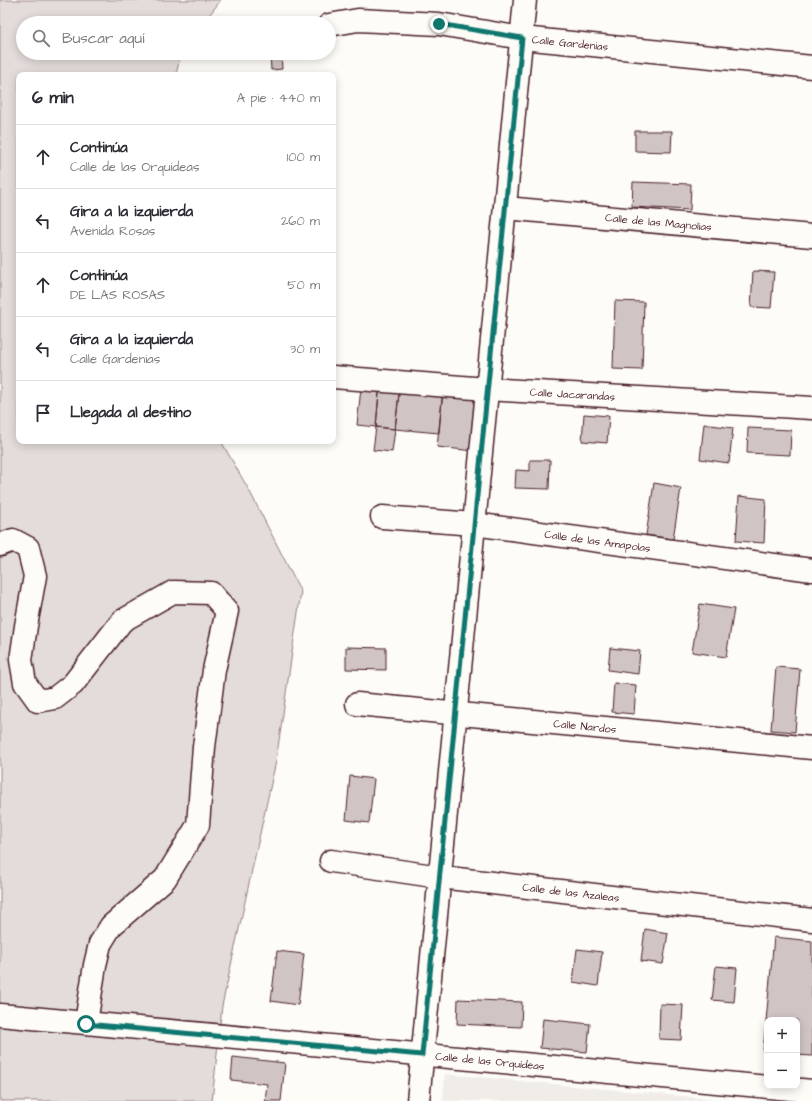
<!DOCTYPE html>
<html lang="es">
<meta charset="utf-8">
<style>
body{margin:0;font-family:"Architects Daughter",sans-serif;background:#f7f7f7;color:#2b2b33}
.controls{position:absolute;right:12px;bottom:12px;display:grid;overflow:hidden;border-radius:8px;box-shadow:0 2px 10px #0003}
.controls button{width:36px;height:36px;display:grid;place-items:center;padding:0;border:0;border-bottom:1px solid #e1e1e2;background:#fff;color:#2b2b33;font:20px sans-serif}
.stop{position:absolute;width:12px;height:12px;margin:-9px;border:3px solid #0f766e;border-radius:50%;background:#fff}
.stop.end{background:#0f766e;border-color:#fff;box-shadow:0 1px 4px #0008}
.list{margin:0;padding:0;list-style:none}
h2{display:flex;justify-content:space-between;align-items:center;height:52px;margin:0;padding:0 16px;font-size:17px}
h2 small{font-size:13px;font-weight:400;color:#7c7c81}
.list li{display:grid;grid-template-columns:26px 1fr auto;gap:12px;align-items:center;box-sizing:border-box;height:64px;padding:0 16px;border-top:1px solid #e1e1e2}
.list b{display:block;font-size:15px;white-space:nowrap}
.list p{margin:0;font-size:13px;white-space:nowrap;color:#7c7c81}
.list em{font-size:13px;font-style:normal;color:#7c7c81}
.icon{flex:none;width:22px;height:22px;fill:none;stroke:currentColor;stroke-width:2;stroke-linecap:round;stroke-linejoin:round}
.map{position:relative;flex:none;width:812px;height:1101px;overflow:hidden}
.search{position:absolute;background:#fff;box-shadow:0 2px 10px #0003;left:16px;top:16px;width:320px;height:44px;display:flex;align-items:center;gap:10px;box-sizing:border-box;padding:0 14px;border-radius:22px;color:#7c7c81;font-size:15px}
.panel{position:absolute;background:#fff;box-shadow:0 2px 10px #0003;left:16px;top:72px;width:320px;height:372px;border-radius:8px}
.map>svg:first-child{display:block}
.built{fill:#f0ece8}
.green{fill:#e3dcda;stroke:#967e82}
.building{fill:#d0c5c4;stroke:#4a1f2b}
.lines{fill:none;stroke-linecap:round;stroke-linejoin:round}
.minor-casing{stroke:#4a1f2b;stroke-width:25}
.minor{stroke:#fdfcf7;stroke-width:22}
.route{stroke:#0f766e;stroke-width:5}
.labels{text-anchor:middle;dominant-baseline:central;stroke-width:3;stroke-linejoin:round;paint-order:stroke}
.street-label{font-size:11px;fill:#4a1f2b;stroke:#fdfcf7}
</style>
<div class="map">
<svg width="812" height="1101" viewBox="0 0 812 1101">
<rect width="100%" height="100%" fill="#fdfcf7"/>
<filter id="ink" filterUnits="userSpaceOnUse"><feTurbulence type="fractalNoise" baseFrequency=".025" numOctaves="2"/><feDisplacementMap in="SourceGraphic" scale="8" xChannelSelector="R" yChannelSelector="G"/><feConvolveMatrix kernelMatrix="1 2 1 2 8 2 1 2 1" color-interpolation-filters="sRGB"/></filter>
<g filter="url(#ink)">
<path class="built" d="M445 1074 735 1101H443Z"/>
<path class="green" d="M0 0H221L203 23H23V53H181L176 75H19V441H221L250 492 301 592 276 761 222 1006 212 1101H0Z"/>
<path class="building" d="M270 53H281L282 69 271 70Z
M635 131H672L671 152 635 151Z
M633 182 691 184 690 210 632 207Z
M753 271 774 272 771 308 751 307Z
M615 301 644 302 642 370 613 369Z
M362 379 380 381 376 427 357 425Z
M380 381 400 385 395 429 376 427Z
M400 385 443 390 439 433 395 429Z
M443 390 480 394 474 451 437 447Z
M584 414 609 416 607 443 582 441Z
M704 424 733 428 729 463 700 459Z
M376 427 395 429 392 452 373 450Z
M748 428 791 430 790 455 747 453Z
M530 460H550L549 489 515 488 516 470 530 471Z
M654 483 681 488 673 539 646 535Z
M739 496 766 499 764 543 736 541Z
M700 604 734 609 726 657 692 652Z
M346 647 386 648V670L346 669Z
M610 648 640 651 638 674 608 670Z
M776 667 800 669 795 732 771 730Z
M614 683 636 685 634 714 612 712Z
M350 776 374 779 369 823 346 820Z
M645 929 668 933 663 964 641 961Z
M774 937 812 941V1056L797 1055V1020H767V1052H763Z
M577 949 602 952 598 986 573 982Z
M277 951 304 954 298 1005 271 1001Z
M716 966 737 968 734 1002 712 1000Z
M458 999 522 1002 521 1027 457 1024Z
M660 1004 683 1005 681 1040 659 1039Z
M543 1019 590 1024 587 1052 540 1048Z
M233 1057 285 1063 281 1101H265L267 1084 231 1080Z"/>
<g class="lines">
<defs>
<g id="minor">
<path id="s1" d="M329 25 358 20 439 24 522 38 812 67"/>
<path id="s2" d="M505 208 812 236"/>
<path id="s3" d="M333 377 487 389 812 408"/>
<path id="s4" d="M382 517 474 524 812 570"/>
<path d="M0 545 13 540 28 548 35 576 26 626 21 660 25 683 38 701 55 698 73 684 122 621 173 592 211 593 227 611 214 670 204 747 198 825 165 879 111 926 100 944 95 965 86 1023"/>
<path id="s5" d="M357 704 812 748"/>
<path id="s6" d="M331 861 440 877 812 920"/>
<path id="s7" d="M0 1015 812 1091"/>
<path d="M418 1101 525 0"/>
</g>
</defs>
<use href="#minor" class="minor-casing"/>
<use href="#minor" class="minor"/>
</g>
</g>
<g class="lines" filter="url(#ink)">
<path class="route" d="M86 1024 422 1055 522 38 439 24"/>
</g>
<g class="labels">
<g class="street-label">
<text stroke="none"><textPath href="#s1" startOffset="243">Calle Gardenias</textPath></text>
<text stroke="none"><textPath href="#s2" startOffset="154">Calle de las Magnolias</textPath></text>
<text stroke="none"><textPath href="#s3" startOffset="240">Calle Jacarandas</textPath></text>
<text stroke="none"><textPath href="#s4" startOffset="217">Calle de las Amapolas</textPath></text>
<text stroke="none"><textPath href="#s5" startOffset="229">Calle Nardos</textPath></text>
<text stroke="none"><textPath href="#s6" startOffset="242">Calle de las Azaleas</textPath></text>
<text stroke="none"><textPath href="#s7" startOffset="492">Calle de las Orquídeas</textPath></text>
</g>
</g>
</svg>
<div class="controls">
<button>+</button>
<button>−</button>
</div>
<div class="stop" style="left:86px;top:1024px"></div>
<div class="stop end" style="left:439px;top:24px"></div>
<div class="search"><svg class="icon" aria-label="search" viewBox="0 0 24 24"><circle cx="10" cy="10" r="6"/><path d="M15 15l6 6"/></svg>Buscar aquí</div>
<section class="panel">
<h2>6 min<small>A pie · 440 m</small></h2>
<ul class="list">
<li><svg class="icon" aria-label="ahead" viewBox="0 0 24 24"><path d="M12 20V5M6 11l6-6 6 6"/></svg><div><b>Continúa</b><p>Calle de las Orquídeas</p></div><em>100 m</em></li>
<li><svg class="icon" aria-label="left" viewBox="0 0 24 24"><path d="M17 20v-9H6M10 6l-5 5 5 5"/></svg><div><b>Gira a la izquierda</b><p>Avenida Rosas</p></div><em>260 m</em></li>
<li><svg class="icon" aria-label="ahead" viewBox="0 0 24 24"><path d="M12 20V5M6 11l6-6 6 6"/></svg><div><b>Continúa</b><p>DE LAS ROSAS</p></div><em>50 m</em></li>
<li><svg class="icon" aria-label="left" viewBox="0 0 24 24"><path d="M17 20v-9H6M10 6l-5 5 5 5"/></svg><div><b>Gira a la izquierda</b><p>Calle Gardenias</p></div><em>30 m</em></li>
<li><svg class="icon" aria-label="arrive" viewBox="0 0 24 24"><path d="M6 21V4h12l-3 4 3 4H6"/></svg><div><b>Llegada al destino</b></div></li>
</ul>
</section>
</div>
